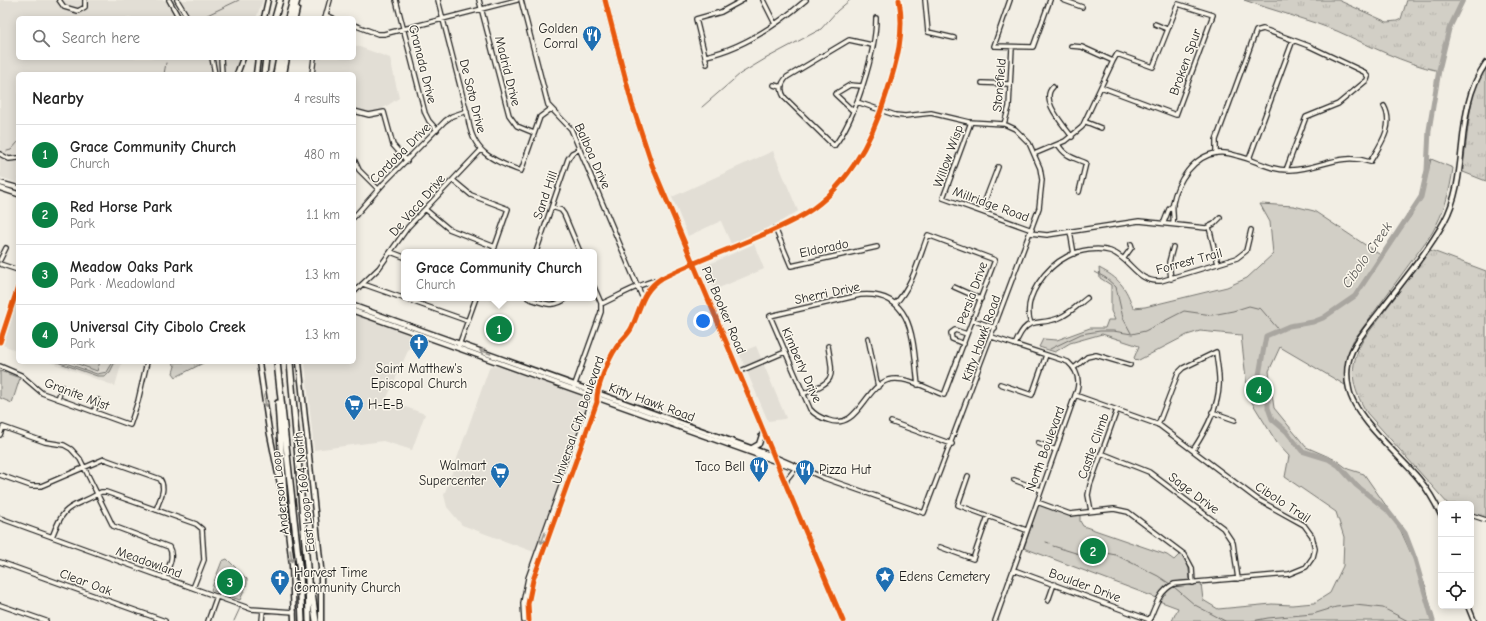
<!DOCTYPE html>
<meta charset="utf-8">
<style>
body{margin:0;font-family:"Comic Neue",sans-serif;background:#f6f6f6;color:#222}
.controls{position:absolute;right:12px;bottom:12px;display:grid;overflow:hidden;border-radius:6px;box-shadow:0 2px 10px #0003}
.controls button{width:36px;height:36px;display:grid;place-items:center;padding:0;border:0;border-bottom:1px solid #e0e0e0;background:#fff;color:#222;font:20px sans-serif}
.you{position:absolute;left:703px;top:321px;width:14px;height:14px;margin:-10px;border:3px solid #fff;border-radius:50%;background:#1a73e8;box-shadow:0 0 0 6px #1a73e833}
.badge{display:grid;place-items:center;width:26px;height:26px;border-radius:50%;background:#0b8043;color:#fff;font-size:13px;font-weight:700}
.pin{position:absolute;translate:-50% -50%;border:2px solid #fff;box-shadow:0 1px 4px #0006}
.popup{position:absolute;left:401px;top:249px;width:196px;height:52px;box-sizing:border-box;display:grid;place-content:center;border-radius:6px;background:#fff;filter:drop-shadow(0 1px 3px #0005);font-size:13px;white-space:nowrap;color:#767676}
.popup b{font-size:15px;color:#222}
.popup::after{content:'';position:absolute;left:50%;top:100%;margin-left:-8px;border:8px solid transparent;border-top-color:#fff}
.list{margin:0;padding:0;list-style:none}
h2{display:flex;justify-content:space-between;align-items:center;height:52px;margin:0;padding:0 16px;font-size:17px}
h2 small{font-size:13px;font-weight:400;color:#767676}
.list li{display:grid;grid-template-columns:26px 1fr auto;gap:12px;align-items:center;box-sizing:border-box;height:60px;padding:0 16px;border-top:1px solid #e0e0e0}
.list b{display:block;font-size:15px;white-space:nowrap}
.list p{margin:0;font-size:13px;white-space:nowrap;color:#767676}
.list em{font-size:13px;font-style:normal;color:#767676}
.icon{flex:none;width:22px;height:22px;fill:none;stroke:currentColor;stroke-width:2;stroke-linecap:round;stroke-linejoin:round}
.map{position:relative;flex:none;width:1486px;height:621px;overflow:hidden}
.search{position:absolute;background:#fff;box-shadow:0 2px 10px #0003;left:16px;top:16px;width:340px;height:44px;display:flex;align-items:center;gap:10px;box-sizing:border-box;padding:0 14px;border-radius:6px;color:#767676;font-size:15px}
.panel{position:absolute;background:#fff;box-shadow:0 2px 10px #0003;left:16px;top:72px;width:340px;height:292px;border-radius:6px}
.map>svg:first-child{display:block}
.built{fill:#e2ded5}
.grass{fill:url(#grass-tufts);stroke:#777671}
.green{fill:#d2cfc6;stroke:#777671}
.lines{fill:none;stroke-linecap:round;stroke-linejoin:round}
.stream{stroke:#716f6b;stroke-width:1}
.river{stroke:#a9a6a0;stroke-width:5}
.minor-casing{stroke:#1c1c1c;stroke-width:6}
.major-casing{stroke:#1c1c1c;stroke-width:7}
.highway-casing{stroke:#1c1c1c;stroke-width:8}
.minor{stroke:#fbf7ec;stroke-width:3.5}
.major{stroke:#fbf7ec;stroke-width:4}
.highway{stroke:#fbf7ec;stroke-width:5}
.cycleway-casing{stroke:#fbf7ec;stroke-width:8}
.cycleway{stroke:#e8590c;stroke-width:5}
.oneway{stroke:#97948e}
.labels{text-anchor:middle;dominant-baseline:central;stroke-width:3;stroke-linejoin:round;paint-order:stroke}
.poi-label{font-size:13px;fill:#1c1c1c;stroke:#fbf7ec;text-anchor:start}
.street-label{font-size:13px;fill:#1c1c1c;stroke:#fbf7ec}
.water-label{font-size:14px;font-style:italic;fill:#545351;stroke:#fbf7ec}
</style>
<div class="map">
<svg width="1486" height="621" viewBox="0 0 1486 621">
<defs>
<pattern id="grass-tufts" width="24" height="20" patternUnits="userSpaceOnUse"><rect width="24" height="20" fill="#d2cfc6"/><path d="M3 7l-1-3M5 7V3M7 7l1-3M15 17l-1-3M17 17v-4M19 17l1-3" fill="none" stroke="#b4b1aa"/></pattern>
</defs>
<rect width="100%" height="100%" fill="#f2eee4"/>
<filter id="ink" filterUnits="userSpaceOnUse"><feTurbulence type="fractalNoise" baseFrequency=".025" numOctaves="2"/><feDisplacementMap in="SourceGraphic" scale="8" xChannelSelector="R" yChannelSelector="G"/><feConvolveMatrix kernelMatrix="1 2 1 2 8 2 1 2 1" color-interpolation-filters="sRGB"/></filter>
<g filter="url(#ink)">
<path class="built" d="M0 0H263L256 18H18V58H242L236 74H18V183L0 177Z
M354 45 390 58 399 98 382 109 366 113 354 108V74H315L318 58H354Z
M773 151 798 211 778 223 731 244 721 221 688 236 672 197Z
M754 244 764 269 714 290 705 266Z
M18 300V351L3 345Z
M354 314 415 335 386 400 425 414 412 450 383 441 314 450 305 362H354Z
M756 346 786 418 784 419 768 421 739 353Z
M49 362H122L115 386Z
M490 366 503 367 587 398 588 402 534 552 462 525 447 507 444 495Z"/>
<path class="grass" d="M1244 0H1338L1387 22 1397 21 1401 19 1407 0H1461L1447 33 1439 71C1402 63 1371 46 1337 31 1307 19 1274 11 1244 0Z
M1486 68V181L1463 172V167L1471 104 1470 103 1476 84Z
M1430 250 1486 271V518L1471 513V504H1448L1367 413C1351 386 1348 368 1363 340Z
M172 362H205L176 377 173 373 175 366Z"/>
<path class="green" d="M1431 159 1453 168C1450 192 1444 212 1432 233L1353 341 1346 359 1345 385 1280 347 1269 371 1274 408 1306 447 1336 460 1348 469 1364 474 1396 520 1426 587 1434 621H1172L1178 608 1159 601C1170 582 1182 585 1201 583L1203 600 1218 609 1272 604 1292 605 1314 603 1330 593 1343 566 1344 537 1336 512 1285 477 1289 456 1277 443 1248 396 1241 335 1200 331 1187 335 1137 361 1134 358 1139 346 1102 334 1070 343 1055 352 1039 347 1043 339 1057 340 1090 328H1105L1108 320H1115L1111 311V285L1100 278 1099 268C1119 278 1126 287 1133 308L1145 307 1227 287 1247 278 1273 254 1270 222 1260 204 1294 206 1314 211 1382 256 1411 216 1425 185Z
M57 362H63L97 374 107 372 113 362H115L110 372 104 376H97Z
M72 362H100L97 371Z
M0 371 20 378 12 403 0 398Z
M1039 505 1068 514H1080V521L1083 526 1167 555 1174 560 1180 554C1189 561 1189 569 1190 580 1175 581 1165 584 1157 598L1024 548 1035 515 1032 513Z
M227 559 247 579V584L240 600 211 590 222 561Z"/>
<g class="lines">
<path class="stream" d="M201 18 239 0
M164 74 166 63
M702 107 740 74 765 59 821 29 837 11 850 0
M7 151 11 150 18 142
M1095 272 1106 278 1116 287 1123 318 1131 333
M1050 349 1081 334 1100 331H1113L1132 334 1145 331 1184 311 1212 315 1233 311 1249 306 1261 309 1278 329
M1046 542 1049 543
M1053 546 1079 554 1100 552 1116 555 1158 576 1170 584
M1174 587 1195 605 1225 621
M234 621 240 608
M1252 621 1268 618 1313 614 1336 607 1355 605 1383 608 1408 621"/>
<path class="river" d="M1433 621 1415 559 1405 533 1387 510 1356 485 1339 466 1328 459 1302 451 1286 431 1272 419 1268 408V394L1262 386 1259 375 1266 336 1289 326 1313 322 1323 318 1355 296 1421 197 1427 170 1429 130 1439 70 1449 29 1463 0"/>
<defs>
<path id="minor" d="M59 0 64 7 78 11 85 7V0
M169 0 179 18
M177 0 188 18
M396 0 425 113 429 121 437 130
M438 0 468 117C472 152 491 160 521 171L540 117 551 109
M479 0 509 115 517 126 534 133
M521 0 548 105 571 129 643 299
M763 0 775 24
M925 0 928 32 954 38
M1010 0 994 46 1033 47 1050 0
M1063 0 1082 7
M326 15 333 18
M325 18 330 0
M1155 24 1167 29
M354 25 378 34H384L517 0
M872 45 849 40 787 77C780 84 780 91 785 98L834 146C855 120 876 52 876 18
M1071 46 1082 47 1113 61
M706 56C744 48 777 25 806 0
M212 58 215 74
M221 58 222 74
M707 64 696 19 721 12 743 0
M312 74 314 58
M982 83 1010 84
M774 85 781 87
M1053 87C1039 100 1064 125 1072 137
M354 111 369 115 384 112 393 145 407 161
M853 111 835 94 850 85 862 86
M971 122 943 198 1032 230
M1086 122 1101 128
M1004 124 1009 107 1012 47
M1058 144C1064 156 1074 158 1086 163L1079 192
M1216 153V140L1256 31 1263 29 1309 46 1364 72 1368 77 1367 80 1338 104 1306 117 1286 170
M0 154 9 159 18 158
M1034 154 1065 141 1082 127 1113 61 1117 54 1153 67 1178 4 1213 15 1176 115 1101 87
M354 159 359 170 378 189
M1249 159 1293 40
M453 180 471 195 508 209 493 252
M552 207 561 210 564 214 580 252
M425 209 449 229 495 247
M981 211 998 167
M354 217 384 183 445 121 452 116 467 111
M1164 222 1169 209 1173 205
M1173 224C1174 217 1172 209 1173 203 1177 182 1193 156 1217 153 1223 152 1232 154 1238 156 1256 160 1271 171 1290 170 1321 169 1339 152 1370 162 1380 145 1395 126 1384 106
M1209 227 1218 264
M775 228 791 266 877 247
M1070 231 1074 254
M1030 233 1047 235 1139 221 1206 228 1214 224 1220 218
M391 252 404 257
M536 252 568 159 572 153 580 149
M1124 258 1132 247 1131 244
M0 260 6 248
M0 264 18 270
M1171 279 1169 262 1173 247
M363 284 468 321
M954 287 981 299
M354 292 379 268 408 227 481 150
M528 298C542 303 554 309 567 298
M601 304C617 297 642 282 658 280
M895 304C913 285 919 258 928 235L995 260 944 395C928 389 905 375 888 380 864 388 858 431 828 420 821 418 815 415 810 409L770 316 860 295C916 290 913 346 918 385
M973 320 995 328
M1031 324C1021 298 1046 267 1068 256 1079 250 1098 247 1110 251 1131 258 1136 283 1161 281L1237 258 1246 251 1251 230
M992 337 1068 362C1077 370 1080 379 1077 390L995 621
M868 338 878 387
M0 342 18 287
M964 344 952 339 951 333 955 330 967 334
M1015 345C1027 314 1036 327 1059 318 1069 314 1078 305 1087 298
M458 348 476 298
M0 366 21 375 42 393 130 425 138 401 147 362
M1074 368 1087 357 1096 355 1130 365
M738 372 785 352
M1000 384 1032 395 1046 355
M574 387 601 312V303L594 287
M803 394C835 380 834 381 828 346
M1075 395 1159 425 1257 499 1304 525 1312 536 1315 549 1313 557 1306 567 1289 574 1174 584C1159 591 1155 607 1149 621
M58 399 62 387
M94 412 98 400
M1212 412 1235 420
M891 422 952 444
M1158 425 1178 373 1183 368 1216 352C1217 363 1220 375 1219 386 1218 409 1205 432 1193 450
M0 435 3 427 45 442 64 445 71 449 80 459 113 526 169 547C175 557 168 568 164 578
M1038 443 1056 450
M1101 453 1149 472 1223 528 1233 543 1238 579
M773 456 824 478 924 513 1039 208 1042 180 1040 168 1029 143 1015 129 1004 124 969 122 931 113 905 116 895 115 857 102
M775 461 803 471
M0 475 31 486H41L104 459 160 479C167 489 159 500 156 510
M968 476 958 505 1026 530
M1014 480 1041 490
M786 486 787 479 795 469
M1037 502 1070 514 1114 509 1128 512 1185 555 1192 568 1193 583
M1091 511 1088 495 1090 485 1117 410
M1471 515 1486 520
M0 518 251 609 294 612
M52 537C66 500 71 510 101 492H106L196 524 202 529 204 560 193 588
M940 547 973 559 988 516
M0 562 165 621
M1014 570 1150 620
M1048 601 1054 584
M0 605 46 621
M208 621 217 596
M262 621 263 610
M524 621 523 603 528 578 592 400 596 397
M529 621 528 604 533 580 597 402C595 391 609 358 616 348 620 341 627 336 631 329 641 309 641 291 662 278 705 256 753 242 796 219 844 194 872 142 887 92 897 62 905 32 899 0"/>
<path id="major" d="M605 0 632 104 652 165 843 621
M264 18 268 0
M295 18 297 9
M237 74 243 58
M256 74 258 58
M284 74 287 58
M0 183 18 188
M0 188 18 194
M354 306 773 456
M354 311 775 461
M259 362 269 430 282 494
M299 362 321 568V621
M752 448 759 444 763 432
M285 506 292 565 294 621
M1441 515C1435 502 1428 490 1419 479 1400 456 1354 417 1349 389 1346 376 1347 362 1352 351 1359 336 1371 323 1380 311 1402 282 1426 254 1444 222 1471 173 1452 112 1486 63
M1468 606 1474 621"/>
<path id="highway" d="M275 18 280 0
M288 18 293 0
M292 18 297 0
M264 74 266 58
M276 74 279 58
M280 74 283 58
M277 362 300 574 302 621
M290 362 308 579 309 621
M278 403 285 508
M311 586 316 621"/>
</defs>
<use href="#minor" class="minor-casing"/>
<use href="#major" class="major-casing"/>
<use href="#highway" class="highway-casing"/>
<use href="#minor" class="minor"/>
<use href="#major" class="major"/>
<use href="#highway" class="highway"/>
<defs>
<path id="cycleway" d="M605 0 632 104 652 165 843 621
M0 342 18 287
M529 621 528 604 533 580 597 402C595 391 609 358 616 348 620 341 627 336 631 329 641 309 641 291 662 278 705 256 753 242 796 219 844 194 872 142 887 92 897 62 905 32 899 0"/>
</defs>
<use href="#cycleway" class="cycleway-casing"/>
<use href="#cycleway" class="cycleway"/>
</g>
<defs><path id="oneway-shaft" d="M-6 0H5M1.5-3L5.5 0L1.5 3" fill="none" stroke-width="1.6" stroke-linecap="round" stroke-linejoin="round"/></defs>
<g class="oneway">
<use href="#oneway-shaft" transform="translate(485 352) rotate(-160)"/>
<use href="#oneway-shaft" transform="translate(265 401) rotate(81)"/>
<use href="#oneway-shaft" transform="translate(543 538) rotate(110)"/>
<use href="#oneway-shaft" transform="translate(291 556) rotate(83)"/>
</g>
</g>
<defs>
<symbol id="restaurant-pin" viewBox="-11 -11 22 30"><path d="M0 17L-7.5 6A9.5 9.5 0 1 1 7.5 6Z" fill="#1f6fb2" stroke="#fbf7ec"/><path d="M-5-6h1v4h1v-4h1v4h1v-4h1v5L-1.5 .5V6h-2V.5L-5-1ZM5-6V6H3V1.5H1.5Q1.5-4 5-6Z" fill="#fff"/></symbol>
<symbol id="church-pin" viewBox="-11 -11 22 30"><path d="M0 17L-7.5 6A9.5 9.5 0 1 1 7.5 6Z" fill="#1f6fb2" stroke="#fbf7ec"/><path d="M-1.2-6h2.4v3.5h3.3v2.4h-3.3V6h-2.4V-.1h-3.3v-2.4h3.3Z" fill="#fff"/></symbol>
<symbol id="supermarket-pin" viewBox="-11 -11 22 30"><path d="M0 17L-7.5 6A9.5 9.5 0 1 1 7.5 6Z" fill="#1f6fb2" stroke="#fbf7ec"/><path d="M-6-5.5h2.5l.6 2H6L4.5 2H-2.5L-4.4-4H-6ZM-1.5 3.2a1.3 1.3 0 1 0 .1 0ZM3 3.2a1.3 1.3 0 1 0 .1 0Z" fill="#fff"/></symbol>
<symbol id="sight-pin" viewBox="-11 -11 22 30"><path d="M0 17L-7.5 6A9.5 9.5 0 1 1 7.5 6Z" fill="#1f6fb2" stroke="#fbf7ec"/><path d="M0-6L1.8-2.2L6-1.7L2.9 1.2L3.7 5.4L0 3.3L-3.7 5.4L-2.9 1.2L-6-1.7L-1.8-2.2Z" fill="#fff"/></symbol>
</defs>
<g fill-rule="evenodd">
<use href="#restaurant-pin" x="581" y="24" width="22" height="30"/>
<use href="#church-pin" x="408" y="332" width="22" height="30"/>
<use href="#supermarket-pin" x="343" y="393" width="22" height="30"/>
<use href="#restaurant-pin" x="748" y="455" width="22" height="30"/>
<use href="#restaurant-pin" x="794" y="458" width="22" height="30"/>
<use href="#supermarket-pin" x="489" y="461" width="22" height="30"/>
<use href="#sight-pin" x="874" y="565" width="22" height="30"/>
<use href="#church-pin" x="269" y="568" width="22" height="30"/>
</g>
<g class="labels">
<g class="poi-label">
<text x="578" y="28" text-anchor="end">Golden<tspan x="578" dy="15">Corral</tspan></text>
<text x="419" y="368" text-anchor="middle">Saint Matthew's<tspan x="419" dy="15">Episcopal Church</tspan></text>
<text x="368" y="404">H-E-B</text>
<text x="486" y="465" text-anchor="end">Walmart<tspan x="486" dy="15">Supercenter</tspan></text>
<text x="745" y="466" text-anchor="end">Taco Bell</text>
<text x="819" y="469">Pizza Hut</text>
<text x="294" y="572">Harvest Time<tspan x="294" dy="15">Community Church</tspan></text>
<text x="899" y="576">Edens Cemetery</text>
</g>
<g class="street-label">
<text transform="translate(1185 62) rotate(-70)">Broken Spur</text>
<text transform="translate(423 64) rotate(76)">Granada Drive</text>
<text transform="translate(508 71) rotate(76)">Madrid Drive</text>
<text transform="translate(999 85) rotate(-85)">Stonefield</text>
<text transform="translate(473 96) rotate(76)">De Soto Drive</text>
<text transform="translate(400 153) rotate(-45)">Cordoba Drive</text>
<text transform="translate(593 156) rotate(66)">Balboa Drive</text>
<text transform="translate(948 156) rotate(-70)">Willow Wisp</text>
<text transform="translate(545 195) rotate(-71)">Sand Hill</text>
<text transform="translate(991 204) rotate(20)">Millridge Road</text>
<text transform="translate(417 205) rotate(-49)">De Vaca Drive</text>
<text transform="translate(824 248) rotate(-12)">Eldorado</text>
<text transform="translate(1189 261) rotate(-15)">Forrest Trail</text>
<text transform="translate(827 293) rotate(-12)">Sherri Drive</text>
<text transform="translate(972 293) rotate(-70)">Persia Drive</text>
<text transform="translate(724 310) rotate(67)">Pat Booker Road</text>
<text transform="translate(981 338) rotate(-70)">Kitty Hawk Road</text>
<text transform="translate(802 365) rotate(66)">Kimberly Drive</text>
<text transform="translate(77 394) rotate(21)">Granite Mist</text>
<text transform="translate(652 402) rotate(20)">Kitty Hawk Road</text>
<text transform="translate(578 420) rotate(-71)">Universal City Boulevard</text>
<text transform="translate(1093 446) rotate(-70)">Castle Climb</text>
<text transform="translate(1045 449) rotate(-70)">North Boulevard</text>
<text transform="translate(304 492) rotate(-96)">East Loop 1604 North</text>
<text transform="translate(280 493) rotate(-96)">Anderson Loop</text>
<text transform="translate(1194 493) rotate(37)">Sage Drive</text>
<text transform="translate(1283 502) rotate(33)">Cibolo Trail</text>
<text transform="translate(149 562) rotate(20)">Meadowland</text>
<text transform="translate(86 582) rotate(20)">Clear Oak</text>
<text transform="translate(1085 585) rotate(20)">Boulder Drive</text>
</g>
<g class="water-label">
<text transform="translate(1367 255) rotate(-55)">Cibolo Creek</text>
</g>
</g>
</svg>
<div class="controls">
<button>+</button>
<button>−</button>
<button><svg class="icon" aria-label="locate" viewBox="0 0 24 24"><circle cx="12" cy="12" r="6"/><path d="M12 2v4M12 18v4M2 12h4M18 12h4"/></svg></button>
</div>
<div class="you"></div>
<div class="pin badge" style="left:499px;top:329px">1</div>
<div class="popup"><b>Grace Community Church</b>Church</div>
<div class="pin badge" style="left:1093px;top:551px">2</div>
<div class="pin badge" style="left:230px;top:582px">3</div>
<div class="pin badge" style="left:1259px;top:390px">4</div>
<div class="search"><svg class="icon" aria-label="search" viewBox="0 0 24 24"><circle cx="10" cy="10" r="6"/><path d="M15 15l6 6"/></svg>Search here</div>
<section class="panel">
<h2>Nearby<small>4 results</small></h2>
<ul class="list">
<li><span class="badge">1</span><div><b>Grace Community Church</b><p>Church</p></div><em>480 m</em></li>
<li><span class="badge">2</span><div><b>Red Horse Park</b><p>Park</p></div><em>1.1 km</em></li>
<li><span class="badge">3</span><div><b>Meadow Oaks Park</b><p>Park · Meadowland</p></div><em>1.3 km</em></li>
<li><span class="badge">4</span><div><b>Universal City Cibolo Creek</b><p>Park</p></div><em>1.3 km</em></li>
</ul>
</section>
</div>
